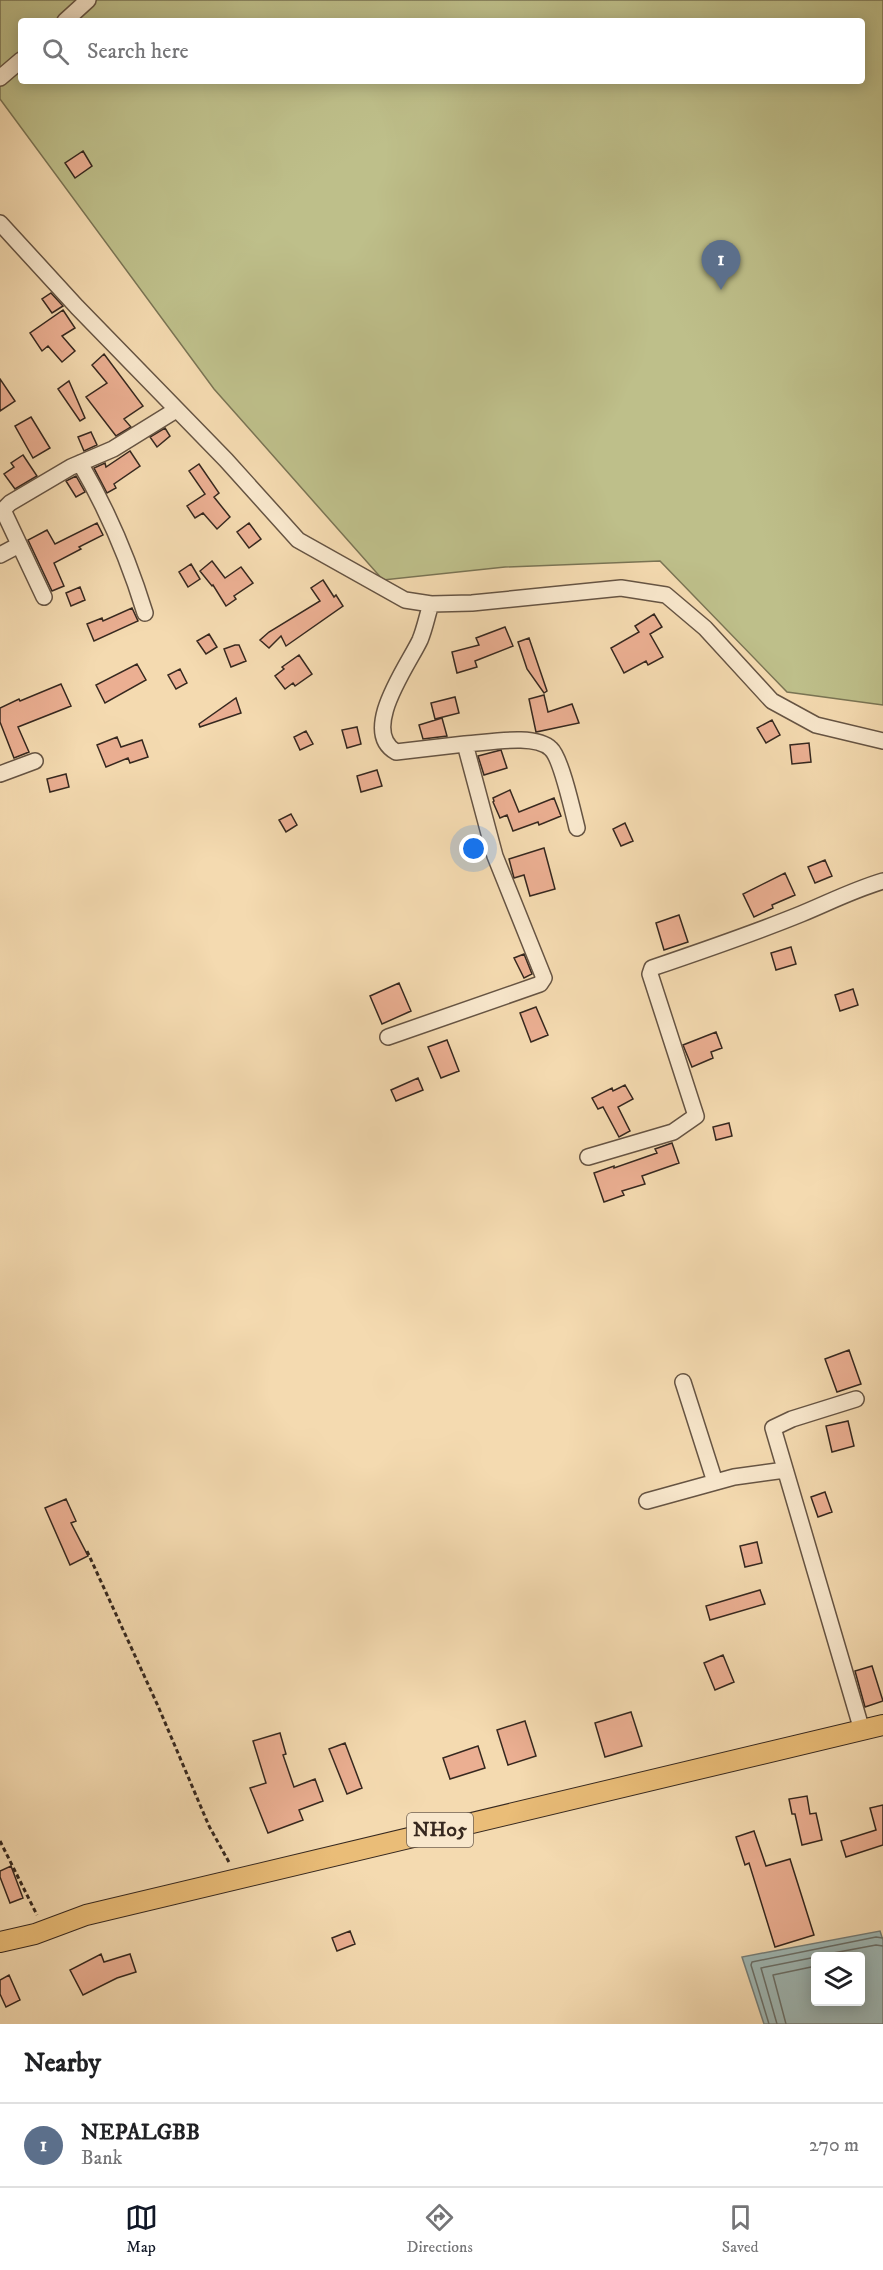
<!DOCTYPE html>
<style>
body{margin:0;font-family:"IM FELL DW Pica",serif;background:#f2f2f2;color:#202124}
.controls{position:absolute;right:18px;bottom:18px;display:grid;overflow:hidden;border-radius:6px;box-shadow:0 3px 15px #0003}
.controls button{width:54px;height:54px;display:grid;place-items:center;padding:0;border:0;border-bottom:2px solid #e0e0e0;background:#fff;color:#202124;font:30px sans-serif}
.you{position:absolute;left:474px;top:849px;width:21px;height:21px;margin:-15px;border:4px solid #fff;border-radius:50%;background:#1a73e8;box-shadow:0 0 0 9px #1a73e833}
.badge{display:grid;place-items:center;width:39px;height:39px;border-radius:50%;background:#111827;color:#fff;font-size:20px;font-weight:700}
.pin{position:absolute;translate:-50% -50px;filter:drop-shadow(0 2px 3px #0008)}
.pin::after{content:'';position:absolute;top:32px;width:21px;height:18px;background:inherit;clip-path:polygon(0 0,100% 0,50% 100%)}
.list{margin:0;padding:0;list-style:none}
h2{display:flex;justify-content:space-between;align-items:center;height:78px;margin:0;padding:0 24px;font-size:26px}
h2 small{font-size:20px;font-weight:400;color:#757577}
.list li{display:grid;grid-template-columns:39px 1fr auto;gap:18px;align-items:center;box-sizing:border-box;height:84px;padding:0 24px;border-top:2px solid #e0e0e0}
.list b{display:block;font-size:22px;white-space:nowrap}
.list p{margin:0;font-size:20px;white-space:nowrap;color:#757577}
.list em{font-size:20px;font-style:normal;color:#757577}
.icon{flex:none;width:33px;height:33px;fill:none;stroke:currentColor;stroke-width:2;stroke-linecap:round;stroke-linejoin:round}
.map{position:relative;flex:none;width:883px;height:2024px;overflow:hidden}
.search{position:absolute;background:#fff;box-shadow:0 3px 15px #0003;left:18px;right:18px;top:18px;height:66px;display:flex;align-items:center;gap:15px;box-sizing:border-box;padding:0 21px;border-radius:6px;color:#757577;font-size:22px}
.sheet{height:162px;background:#fff}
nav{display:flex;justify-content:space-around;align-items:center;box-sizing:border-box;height:84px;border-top:2px solid #e0e0e0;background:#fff;font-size:16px;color:#757577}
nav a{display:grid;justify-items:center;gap:3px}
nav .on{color:#111827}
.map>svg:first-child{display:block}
.green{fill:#bebf8a;stroke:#7a7454;stroke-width:1.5;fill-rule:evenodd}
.water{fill:#9fb8b5;stroke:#757e79;stroke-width:1.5;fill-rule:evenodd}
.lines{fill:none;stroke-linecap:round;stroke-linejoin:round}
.shore{stroke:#6a706a;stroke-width:1.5}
.building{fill:#ebaf92;stroke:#36281f;stroke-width:1.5}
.minor-casing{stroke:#665443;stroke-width:18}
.major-casing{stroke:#36281f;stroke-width:22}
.path{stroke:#36281f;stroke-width:3;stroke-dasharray:4.5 3;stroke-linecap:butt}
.minor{stroke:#f8e7cc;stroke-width:15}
.major{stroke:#eabd78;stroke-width:20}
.labels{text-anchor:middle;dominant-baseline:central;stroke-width:4.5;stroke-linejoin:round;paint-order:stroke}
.shield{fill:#f8e7cc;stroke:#706153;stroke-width:1.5}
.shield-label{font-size:20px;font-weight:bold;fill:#36281f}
</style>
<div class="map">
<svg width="883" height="2024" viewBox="0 0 883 2024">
<rect width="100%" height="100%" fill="#f4dab0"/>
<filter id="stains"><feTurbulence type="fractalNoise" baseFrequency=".00333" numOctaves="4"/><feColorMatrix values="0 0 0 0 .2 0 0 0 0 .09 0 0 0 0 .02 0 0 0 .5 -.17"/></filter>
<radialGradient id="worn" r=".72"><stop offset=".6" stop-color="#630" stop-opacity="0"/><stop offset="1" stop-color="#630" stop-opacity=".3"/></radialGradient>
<path class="green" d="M0 0H883V705L787 692 660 561 505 567 383 580 214 389 0 99ZM21 21H862V81H21Z"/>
<path class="water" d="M880 1931 883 1940V2024H764L742 1957ZM816 1956H860V2002H816Z"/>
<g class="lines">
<path class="shore" d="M817 1956 876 1945 883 1946
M769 2024 751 1965 752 1962 876 1937 883 1938
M777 2024 761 1968 816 1957
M786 2024 773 1975 816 1966"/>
</g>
<path class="building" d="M83 151 92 166 75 178 65 163Z
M51 293 63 306 52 313 42 299Z
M63 310 75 328 62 336 75 351 62 362 48 346 42 351 30 333Z
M104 354 143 406 124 419 131 427 116 436 86 397 107 383 92 365Z
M0 379 15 401 0 411Z
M69 381 85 418 80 421 58 389Z
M31 417 50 448 33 458 15 426Z
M165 428 170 436 157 447 150 437Z
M91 432 97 445 84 451 78 437Z
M130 451 140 466 114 484 116 488 107 493 94 468 105 463 106 467Z
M23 455 37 476 15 489 4 474 14 467 11 463Z
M199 464 219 493 214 497 230 517 217 529 203 513 195 518 187 506 205 494 189 471Z
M76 476 85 492 76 497 66 481Z
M97 523 103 535 79 547 81 549 54 563 64 586 52 591 28 540 47 530 55 544Z
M249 523 261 539 249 548 237 532Z
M212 561 225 578 241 567 253 583 234 596 236 599 226 606 213 585 212 586 200 571Z
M191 564 200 579 188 587 179 572Z
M323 580 334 597 336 595 343 606 286 646 281 636 269 648 260 640 269 632 320 601 311 588Z
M80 587 85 600 71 606 66 593Z
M132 608 138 621 94 641 87 624 102 618 103 621Z
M654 614 662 627 650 634 663 657 648 665 646 661 624 673 611 648 639 632 635 626Z
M505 627 513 646 475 661 477 667 457 673 452 652 479 645 476 638Z
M209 634 217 647 206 654 197 641Z
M529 638 547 691 544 693 527 669 518 642Z
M235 645H239L246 661 231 667 224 649Z
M299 655 312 674 295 686 293 683 285 689 275 676 284 669 282 667Z
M137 664 146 680 105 703 96 685Z
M180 669 187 683 176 689 168 675Z
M61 684 71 706 18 727 29 752 14 758 0 722V708L19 699 20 701Z
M544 695 548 712 572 704 579 723 536 732 529 699Z
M455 697 459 713 435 719 431 703Z
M236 698 241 713 200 727 199 724Z
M442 718 447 736 423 739 419 725Z
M772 720 780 735 766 743 757 728Z
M357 727 361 744 347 748 342 730Z
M306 731 313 744 300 750 294 737Z
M117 737 121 747 142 740 148 757 130 763 128 758 106 767 97 745Z
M809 743 811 762 792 764 790 745Z
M501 750 507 768 484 775 478 756Z
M377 770 382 786 361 792 357 776Z
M66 774 69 787 50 792 47 779Z
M510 790 519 812 554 798 561 816 539 825 538 822 513 831 507 815 500 818 493 802 494 801 493 798Z
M291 814 297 825 286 832 279 820Z
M625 823 633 841 621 846 613 829Z
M544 848 555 889 530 896 524 875 514 878 509 859Z
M825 860 832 876 815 883 808 867Z
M785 873 795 895 772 905 773 908 754 917 743 894Z
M679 915 688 942 664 950 656 923Z
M791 947 796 964 776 970 771 953Z
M524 954 532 974 524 978 514 958Z
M399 983 411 1011 382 1024 370 996Z
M853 989 858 1005 840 1011 835 995Z
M536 1007 548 1035 531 1042 520 1013Z
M716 1032 722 1048 711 1052 713 1058 692 1067 683 1045Z
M447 1040 459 1071 441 1078 428 1047Z
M418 1078 423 1090 396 1101 391 1090Z
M625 1085 633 1099 618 1107 630 1131 619 1137 603 1107 598 1109 592 1098 612 1088 613 1091Z
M729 1123 732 1136 716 1140 713 1127Z
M672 1143 679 1163 642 1176 645 1184 622 1191 624 1195 604 1202 594 1173 614 1166V1168L657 1153 655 1149Z
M849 1350 861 1384 837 1392 825 1359Z
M848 1421 854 1446 832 1452 826 1426Z
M825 1492 832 1512 818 1517 811 1497Z
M66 1499 76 1521 71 1523 88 1556 70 1565 45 1508Z
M757 1542 762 1563 745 1567 740 1546Z
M760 1590 765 1604 710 1620 706 1606Z
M723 1655 734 1682 715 1690 704 1663Z
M872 1666 883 1701 865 1707 855 1671Z
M631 1712 642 1746 605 1757 595 1723Z
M525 1721 536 1756 508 1765 497 1730Z
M280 1733 286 1754 283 1755 294 1787 315 1779 323 1801 299 1810 303 1820 268 1833 250 1788 266 1783 253 1741Z
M345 1743 362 1788 347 1794 329 1749Z
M478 1746 485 1768 450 1779 443 1758Z
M807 1796 810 1814 816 1813 822 1840 802 1845 795 1814H792L789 1799Z
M883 1805V1845L846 1857 841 1841 876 1830 870 1808Z
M754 1831 766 1866 790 1859 814 1935 775 1947 749 1863 745 1865 736 1837Z
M11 1866 23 1898 10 1903 0 1877V1871Z
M350 1931 355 1944 337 1951 332 1938Z
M101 1954 104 1962 130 1954 136 1972 117 1978 83 1995 70 1970Z
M9 1975 20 2000 6 2007 0 1994V1980Z"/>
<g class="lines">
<defs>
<path id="minor" d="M65 21 88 0
M0 78 21 60
M0 223 77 307 226 460 298 540 405 600 431 604 472 603 621 588 666 595 705 628 772 701 816 725 883 741
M80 463C108 511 129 561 145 613
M0 555 19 545
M44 597 3 510 10 503 71 467 113 449 176 410
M465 744C487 743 535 733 551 749 561 758 573 812 577 828
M0 774 35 761
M388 1037 540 984 544 978 495 856 465 744 396 752C359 731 409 664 420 640 425 628 427 616 431 604
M588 1157 673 1132 696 1116 650 974 652 968C702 951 752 934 801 914 830 902 853 890 883 881
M683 1382 715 1482
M856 1399 792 1419 773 1428 861 1727 859 1730
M647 1501 734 1477 785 1470"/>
<path id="major" d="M0 1942 35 1934 86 1915 883 1725"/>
</defs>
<use href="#minor" class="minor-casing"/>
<use href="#major" class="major-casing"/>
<path class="path" d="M87 1551 158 1706 209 1826 230 1864
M0 1841 37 1915"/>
<use href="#minor" class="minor"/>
<use href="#major" class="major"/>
</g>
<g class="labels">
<rect class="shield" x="407" y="1813" width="66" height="34" rx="4.5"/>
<g class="shield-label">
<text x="440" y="1830">NH05</text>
</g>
</g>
<rect width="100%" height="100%" filter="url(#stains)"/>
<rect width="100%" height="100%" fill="url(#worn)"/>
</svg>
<div class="controls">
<button><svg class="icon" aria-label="layers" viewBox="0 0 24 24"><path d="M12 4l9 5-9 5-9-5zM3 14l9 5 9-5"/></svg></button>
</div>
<div class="you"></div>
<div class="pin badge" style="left:721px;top:290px;background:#5c6f8a">1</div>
<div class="search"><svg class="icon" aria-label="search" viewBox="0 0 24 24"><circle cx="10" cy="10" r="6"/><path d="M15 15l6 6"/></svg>Search here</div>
</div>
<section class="sheet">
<h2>Nearby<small></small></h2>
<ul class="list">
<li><span class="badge" style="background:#5c6f8a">1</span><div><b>NEPALGBB</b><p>Bank</p></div><em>270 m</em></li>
</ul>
</section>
<nav>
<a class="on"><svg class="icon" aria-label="map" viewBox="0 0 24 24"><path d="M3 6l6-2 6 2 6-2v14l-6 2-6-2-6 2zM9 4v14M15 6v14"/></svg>Map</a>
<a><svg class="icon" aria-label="directions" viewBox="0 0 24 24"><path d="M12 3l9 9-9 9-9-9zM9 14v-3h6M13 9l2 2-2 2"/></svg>Directions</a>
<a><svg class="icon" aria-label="saved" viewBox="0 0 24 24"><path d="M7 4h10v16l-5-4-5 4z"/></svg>Saved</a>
</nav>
